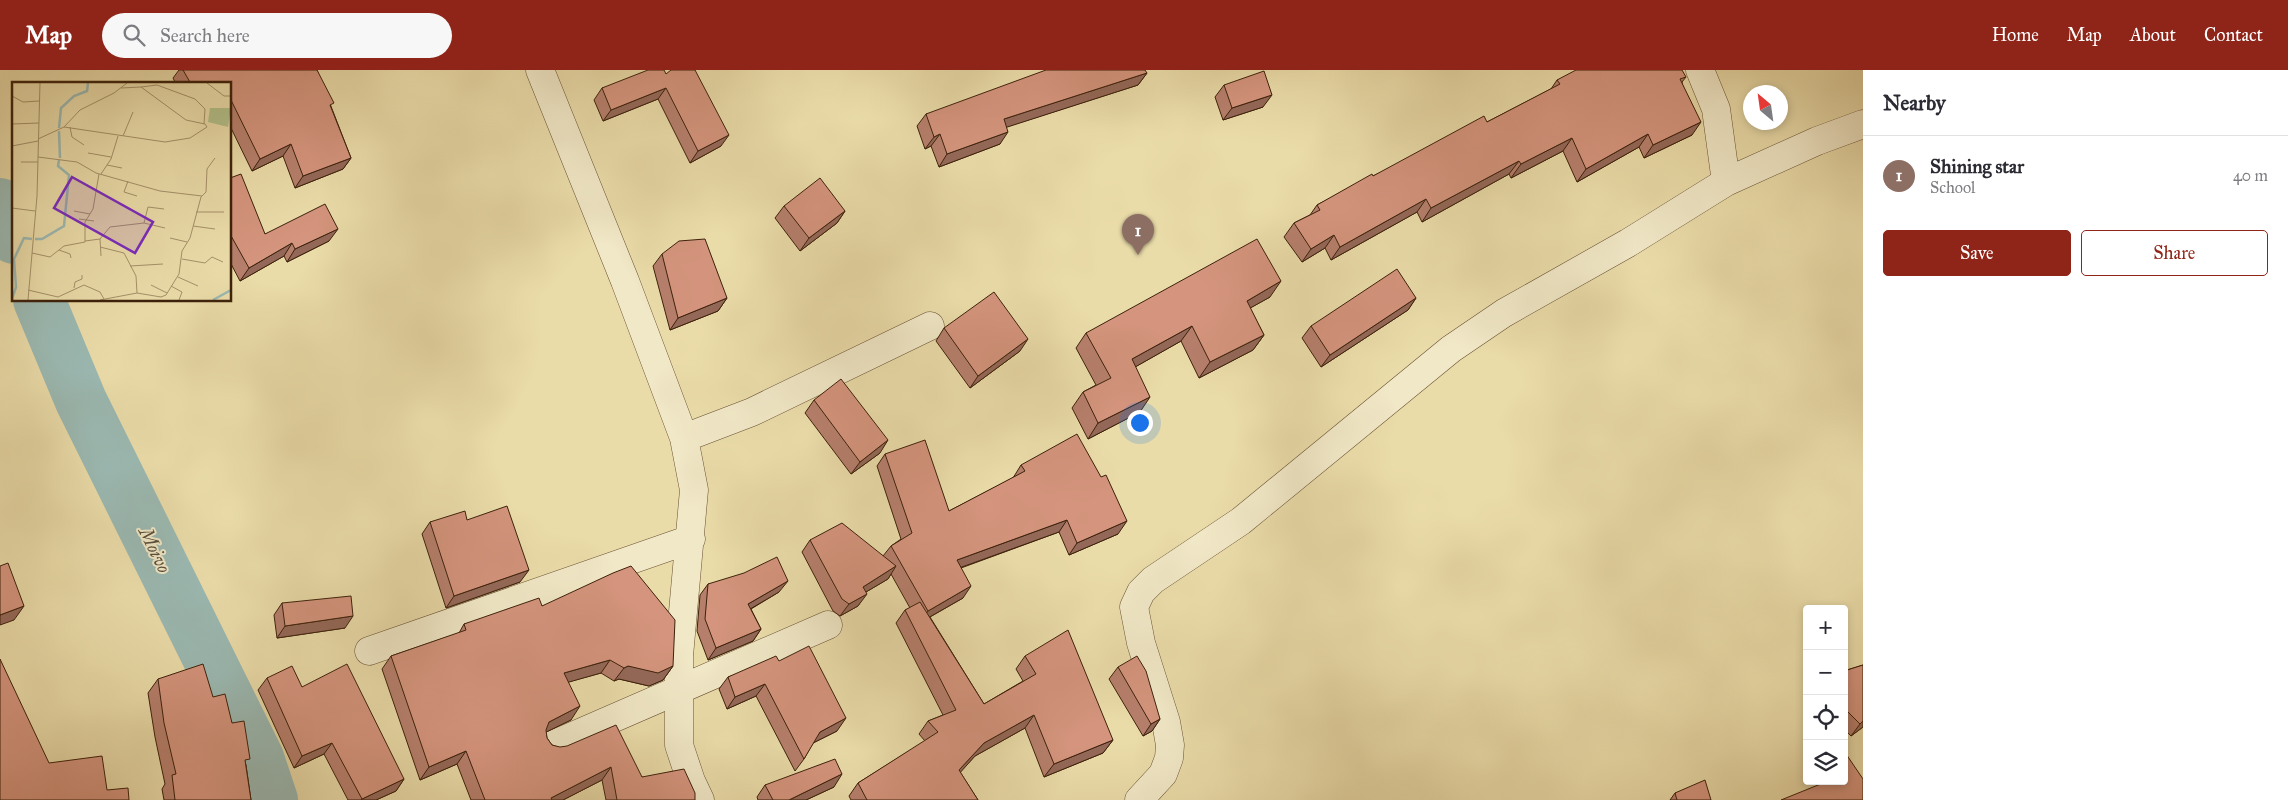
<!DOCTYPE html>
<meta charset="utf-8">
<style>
body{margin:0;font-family:"IM FELL Great Primer",serif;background:#f7f7f7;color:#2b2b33}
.controls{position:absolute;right:15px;bottom:15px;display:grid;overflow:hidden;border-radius:5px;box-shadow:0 2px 8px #0003}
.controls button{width:45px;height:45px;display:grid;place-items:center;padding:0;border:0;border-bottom:1px solid #e1e1e2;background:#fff;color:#2b2b33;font:25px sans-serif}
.compass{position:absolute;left:1743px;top:15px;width:45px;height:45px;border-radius:50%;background:#fff;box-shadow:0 2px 8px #0003;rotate:331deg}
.you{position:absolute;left:1139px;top:352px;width:18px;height:18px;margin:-12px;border:4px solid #fff;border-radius:50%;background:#1a73e8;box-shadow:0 0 0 8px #1a73e833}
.badge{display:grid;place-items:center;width:32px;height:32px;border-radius:50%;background:#8f2418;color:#fff;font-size:16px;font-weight:700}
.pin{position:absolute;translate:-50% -41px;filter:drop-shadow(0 1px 2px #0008)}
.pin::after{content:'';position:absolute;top:26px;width:18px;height:15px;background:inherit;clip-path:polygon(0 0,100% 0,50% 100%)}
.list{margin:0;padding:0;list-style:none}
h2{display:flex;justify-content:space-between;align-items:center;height:65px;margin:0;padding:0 20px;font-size:21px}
h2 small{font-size:16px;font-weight:400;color:#7c7c81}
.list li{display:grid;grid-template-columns:32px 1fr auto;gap:15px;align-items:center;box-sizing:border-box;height:80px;padding:0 20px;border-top:1px solid #e1e1e2}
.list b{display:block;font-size:19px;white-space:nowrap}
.list p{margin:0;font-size:16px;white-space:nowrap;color:#7c7c81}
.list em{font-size:16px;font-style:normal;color:#7c7c81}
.actions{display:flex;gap:10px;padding:15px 20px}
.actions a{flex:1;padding:11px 0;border:1px solid #8f2418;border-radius:5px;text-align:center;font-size:18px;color:#8f2418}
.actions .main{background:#8f2418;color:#fff}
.icon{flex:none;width:28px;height:28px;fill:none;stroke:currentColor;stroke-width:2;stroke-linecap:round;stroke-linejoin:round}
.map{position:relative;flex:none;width:1863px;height:730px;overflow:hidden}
header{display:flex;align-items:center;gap:30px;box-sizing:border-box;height:70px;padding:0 25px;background:#8f2418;color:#fff}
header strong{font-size:24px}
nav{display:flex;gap:28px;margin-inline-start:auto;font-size:18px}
.search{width:350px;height:45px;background:#f7f7f7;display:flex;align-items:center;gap:12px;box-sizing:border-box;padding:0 18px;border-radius:28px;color:#7c7c81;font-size:19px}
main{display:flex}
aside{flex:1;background:#fff}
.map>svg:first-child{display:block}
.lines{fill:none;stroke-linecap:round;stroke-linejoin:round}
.river{stroke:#9bb9b2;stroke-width:52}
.minor-casing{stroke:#685032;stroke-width:29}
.minor{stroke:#f1e8c7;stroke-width:28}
.wall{fill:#b67f6c;stroke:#3d210b}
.shaded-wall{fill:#946858;stroke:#3d210b}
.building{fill:#d4947d;stroke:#3d210b}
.labels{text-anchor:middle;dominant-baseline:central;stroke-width:4;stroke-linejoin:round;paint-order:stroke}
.water-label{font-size:19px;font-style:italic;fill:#594f3d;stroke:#f1e8c7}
.inset-river{fill:none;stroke:#9bb9b2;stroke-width:2.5}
.inset-road{fill:none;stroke:#a5916a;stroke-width:1}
.view{fill:#7b2cbf;fill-opacity:0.15;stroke:#7b2cbf;stroke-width:2.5}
.inset-edge{fill:none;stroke:#3d210b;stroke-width:2.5}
</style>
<header>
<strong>Map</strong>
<div class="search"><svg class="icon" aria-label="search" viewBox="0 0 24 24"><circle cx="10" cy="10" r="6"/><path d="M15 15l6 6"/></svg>Search here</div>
<nav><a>Home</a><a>Map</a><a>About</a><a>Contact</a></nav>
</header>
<main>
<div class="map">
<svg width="1863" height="730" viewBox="0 0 1863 730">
<rect width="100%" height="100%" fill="#eadca9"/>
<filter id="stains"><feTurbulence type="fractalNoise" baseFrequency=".004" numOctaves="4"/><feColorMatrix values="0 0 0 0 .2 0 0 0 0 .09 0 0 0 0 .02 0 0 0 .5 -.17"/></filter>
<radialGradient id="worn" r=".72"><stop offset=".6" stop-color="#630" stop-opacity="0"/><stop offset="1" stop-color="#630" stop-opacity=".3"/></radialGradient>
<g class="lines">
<path class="river" d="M0 134 14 168
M39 230 81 331 258 688 272 730"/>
<defs>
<path id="minor" d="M540 0 625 211 684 368 694 420 679 586V675L691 711 700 730
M1700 0 1716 39 1726 112
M684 368 752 342 930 256
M369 581 691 469
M552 675 828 555
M1139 730 1163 704 1169 688 1170 675 1166 652 1141 573 1134 537 1141 522 1153 510 1241 451 1451 279 1504 243 1628 173 1726 112 1817 71 1863 54"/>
</defs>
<use href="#minor" class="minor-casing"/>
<use href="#minor" class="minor"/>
</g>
<path class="wall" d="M179 0H317L351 88 343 99 295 118 283 86 252 101 230 56V14H176L173 8Z
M1147 3 1138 15 1006 57 1000 74 939 97 931 76 925 79 917 56 926 44Z
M666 4 721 76 690 93 658 29 603 51 594 30 602 18Z
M1686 7 1682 12 1692 65 1644 88 1639 77 1577 112 1563 81 1511 108 1509 104 1422 152 1417 142 1331 190 1325 178 1302 192 1284 167 1294 153 1310 145 1317 135 1373 106 1487 52 1551 19 1557 10Z
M1224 15 1263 37 1223 50 1215 27Z
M230 108 265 164 329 171 287 192 284 186 240 211 230 192Z
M784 136 845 141 837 153 800 181 775 148Z
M662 184 727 228 718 241 670 260 653 196Z
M1270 227 1250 238 1264 265 1253 280 1199 308 1181 271 1135 297 1140 342 1088 369 1072 338 1083 322 1096 315 1076 278 1086 263Z
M1416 228 1408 240 1321 297 1302 268 1311 256Z
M944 258 1020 281 970 318 936 271Z
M814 330 880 383 851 404 805 343Z
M885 384 949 441 1013 408 1021 395 1118 464 1069 485 1059 462 961 498 963 528 930 547 984 634 1023 611 1016 599 1025 586 1113 670 1103 683 1044 707 1025 658 975 686 960 702 978 730H851L849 726 858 713 925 671 919 664 928 651 943 645 896 553 905 540 910 538 891 504 888 509 866 522 858 536 840 546 833 541 802 482 810 470 883 486 891 476 901 469 877 396Z
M467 450 520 512 446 538 422 464 430 452Z
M708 514 779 522 751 539 761 559 753 571 708 590 697 561 700 525Z
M282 533 345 558 277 568 274 545Z
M542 536 673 596 663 610 649 616 619 609 614 611 601 603 568 612 571 650 546 662 547 668 552 675 642 707 695 730H606L602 710 563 730H471L457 694 420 710 382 599 391 586 459 563 464 554Z
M779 591 837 661 813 673 804 689 795 701 756 626 727 639 719 619 728 607Z
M1863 595V657L1851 666 1844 659V601Z
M1118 597 1160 649 1152 661 1143 666 1109 609Z
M267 608 302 617 404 709 396 721 376 730H348L324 684 294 698 258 620Z
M158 609 213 627 232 653 246 695 251 730H164L162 719 165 714 155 667 148 623Z
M1818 711H1844L1820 715Z
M765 715 834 717 806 730H758L757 727Z
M1675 723 1711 730H1670Z"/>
<path class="shaded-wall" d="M1147 3 1138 15 995 61 1004 49Z
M666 18 658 29 603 51 611 40Z
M1272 25 1263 37 1223 50 1232 38Z
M1701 52 1692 65 1644 88 1653 75Z
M1008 62 1000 74 939 97 947 84Z
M940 64 931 76 925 79 934 67Z
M1648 64 1639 77 1577 112 1586 99Z
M729 65 721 76 690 93 698 81Z
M1572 68 1563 81 1511 108 1521 94Z
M291 74 283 86 252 101 260 89Z
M351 88 343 99 295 118 303 106Z
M1519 91 1509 104 1422 152 1431 138Z
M1426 129 1417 142 1331 190 1340 177Z
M845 141 837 153 800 181 809 168Z
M338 159 329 171 287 192 295 179Z
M1334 165 1325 178 1302 192 1311 179Z
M292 173 284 186 240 211 249 198Z
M1281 211 1270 227 1236 246 1247 231Z
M727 228 718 241 670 260 678 248Z
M1416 228 1408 240 1321 297 1330 285Z
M1192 256 1181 271 1121 305 1132 289Z
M1264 265 1253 280 1199 308 1210 292Z
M1028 269 1020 281 970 318 978 306Z
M1150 327 1140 342 1088 369 1098 353Z
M888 370 880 383 851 404 860 392Z
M1067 450 1059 462 948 502 957 490Z
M1127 451 1118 464 1069 485 1077 473Z
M896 496 888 509 854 529 863 517Z
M529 500 520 512 446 538 454 526Z
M788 511 779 522 740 545 748 534Z
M971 516 963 528 919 553 928 541Z
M867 524 858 536 840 546 849 534Z
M24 536 14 550 0 555V545Z
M353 546 345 558 277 568 285 556Z
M761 559 753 571 708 590 716 578Z
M610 590 601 603 555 616 564 603Z
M628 596H673L663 610 649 616 619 609 614 611 624 598Z
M765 614 756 626 727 639 735 627Z
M580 636 571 650 540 665 549 652Z
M1034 645 1025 658 975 686 950 714 959 700 984 673Z
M846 648 837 661 811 674 820 662Z
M1160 649 1152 661 1143 666 1151 654Z
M1863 651V657L1851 666 1860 654Z
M1113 670 1103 683 1044 707 1054 694Z
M332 673 324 684 294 698 302 686Z
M466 681 457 694 420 710 429 697Z
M611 697 602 710 563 730H550L551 728Z
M842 704 834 717 806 730H789Z
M404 709 396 721 376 730H361L362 729Z"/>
<path class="building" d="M183 0H317L334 33 330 35 351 88 303 106 291 74 260 89 230 28V14H191Z
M648 0H664L666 4 671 0H695L729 65 698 81 666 18 611 40 602 18Z
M1046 0H1145L1147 3 1004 49 1008 62 947 84 940 64 934 67 926 44Z
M1576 0H1682L1686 7 1680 9 1701 52 1653 75 1648 64 1586 99 1572 68 1521 94 1519 91 1431 138 1426 129 1340 177 1334 165 1311 179 1294 153 1320 140 1317 135 1372 104 1373 106 1484 46 1487 52 1560 14 1557 10Z
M1264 1 1272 25 1232 38 1224 15Z
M241 104 265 164 325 134 338 159 295 179 292 173 249 198 230 164V108Z
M820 108 845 141 809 168 784 136Z
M705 169 727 228 678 248 662 184 679 171Z
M1257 169 1281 211 1247 231 1264 265 1210 292 1192 256 1132 289 1150 327 1098 353 1083 322 1111 308 1086 263Z
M1397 199 1416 228 1330 285 1311 256Z
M994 222 1028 269 978 306 944 258Z
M841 309 888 370 860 392 814 330Z
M1077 364 1101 407 1106 405 1127 451 1077 473 1067 450 957 490 971 516 928 541 891 476 912 463 885 384 925 370 949 441 1025 401 1021 395Z
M507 436 529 500 454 526 430 452 465 441 467 450Z
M842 453 896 496 863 517 867 524 849 534 842 529 810 470Z
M777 487 788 511 748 534 761 559 716 578 705 549 708 514 744 503Z
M8 493 24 536 0 545V496Z
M631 496 675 550 673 596 658 603 628 596 624 598 610 590 564 603 580 636 549 652 546 660 547 668 552 675 560 677 567 676 616 655 642 707 684 699 695 723V730H617L611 697 551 728 552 730H485L466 681 429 697 391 586 466 560 464 554 539 528 542 536 613 503Z
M351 526 353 546 285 556 282 533Z
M920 532 984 634 1036 604 1025 586 1068 560 1113 670 1054 694 1034 645 984 673 959 700 978 730H867L858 713 938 662 928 651 956 640 905 540Z
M809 576 846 648 820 662 804 689 765 614 735 627 728 607 776 586 779 591Z
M1137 586 1146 601 1160 649 1151 654 1118 597Z
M0 589 49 693 102 686 107 720 128 718 129 730H0Z
M203 594 213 627 225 624 232 653 244 651 250 689 245 690 251 730H175L172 705 176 704 164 653 158 609Z
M347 594 404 709 362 729 332 673 302 686 267 608 292 596 302 617Z
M1863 595V651L1860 654 1844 638V601Z
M1844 681 1863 709V730H1781L1828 711H1844Z
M835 689 842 704 789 730H773L765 715Z
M1705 710 1711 730H1677L1675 723Z"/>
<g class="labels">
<g class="water-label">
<text transform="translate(155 480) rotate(64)">Moivo</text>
</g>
</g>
<g transform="translate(12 12)">
<rect width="219" height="219" fill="#eadca9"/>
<path d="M198 26H219L216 45 196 40Z" fill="#b3c18b"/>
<path class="inset-river" d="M47 46 49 26 62 14 75 9 76 1M47 49 48 76M23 157H30L52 144 57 93 46 84 47 78M0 217 4 205 2 177 12 156 20 157M201 218 219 208"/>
<path class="inset-road" d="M195 1 212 14H219M129 5 145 3 183 17 193 27 192 42M0 14 11 20 27 19M0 42 27 41M52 45 153 60 178 56 195 45 193 42 174 38 129 5 109 6M58 45 60 55 72 63M111 54 121 30M26 57 52 45 68 28 102 11 115 1M0 64 26 59M76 71 99 75M26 75 65 80 84 91 148 109 190 114M9 80H26M95 83 110 86M89 92 99 77 106 54M116 99 112 110 125 114M0 126 23 129M62 129 78 132M184 130H212M67 137 82 139M132 141 136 125 152 127M181 144 203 147M158 156 175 160M88 157 89 174M73 159 88 157 98 145 132 141 153 146M88 165 112 171 124 194 125 211M47 168 58 172 59 176M20 171 38 175 52 164 73 160V140L81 127 87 92M170 177 193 181 200 175 211 180M118 184 151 182M166 195 186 204M139 203 155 211M159 204 170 210 167 218M62 206 63 200 70 197V193M16 208 46 215 72 203 88 210 92 217M16 218 25 114 28 1M88 218 125 211 149 215 154 213 167 192 170 169 178 156 189 115 194 110 195 87 203 76"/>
<path class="view" d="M60 95 141 140 123 171 42 126Z"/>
<rect width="219" height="219" class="inset-edge"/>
</g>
<rect width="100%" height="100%" filter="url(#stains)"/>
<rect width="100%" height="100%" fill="url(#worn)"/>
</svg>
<div class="controls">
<button>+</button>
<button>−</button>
<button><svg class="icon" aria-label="locate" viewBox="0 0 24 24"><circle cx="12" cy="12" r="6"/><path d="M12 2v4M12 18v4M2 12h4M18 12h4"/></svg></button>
<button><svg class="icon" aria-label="layers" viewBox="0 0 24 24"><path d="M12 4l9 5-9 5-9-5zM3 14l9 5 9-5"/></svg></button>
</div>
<svg class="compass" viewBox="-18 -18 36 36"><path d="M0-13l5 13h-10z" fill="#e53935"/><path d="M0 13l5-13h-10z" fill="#7c7c81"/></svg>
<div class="you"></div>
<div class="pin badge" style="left:1138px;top:185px;background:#8d6e63">1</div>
</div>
<aside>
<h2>Nearby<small></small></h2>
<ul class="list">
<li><span class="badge" style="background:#8d6e63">1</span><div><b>Shining star</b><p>School</p></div><em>40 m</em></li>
</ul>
<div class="actions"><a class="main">Save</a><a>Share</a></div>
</aside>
</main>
